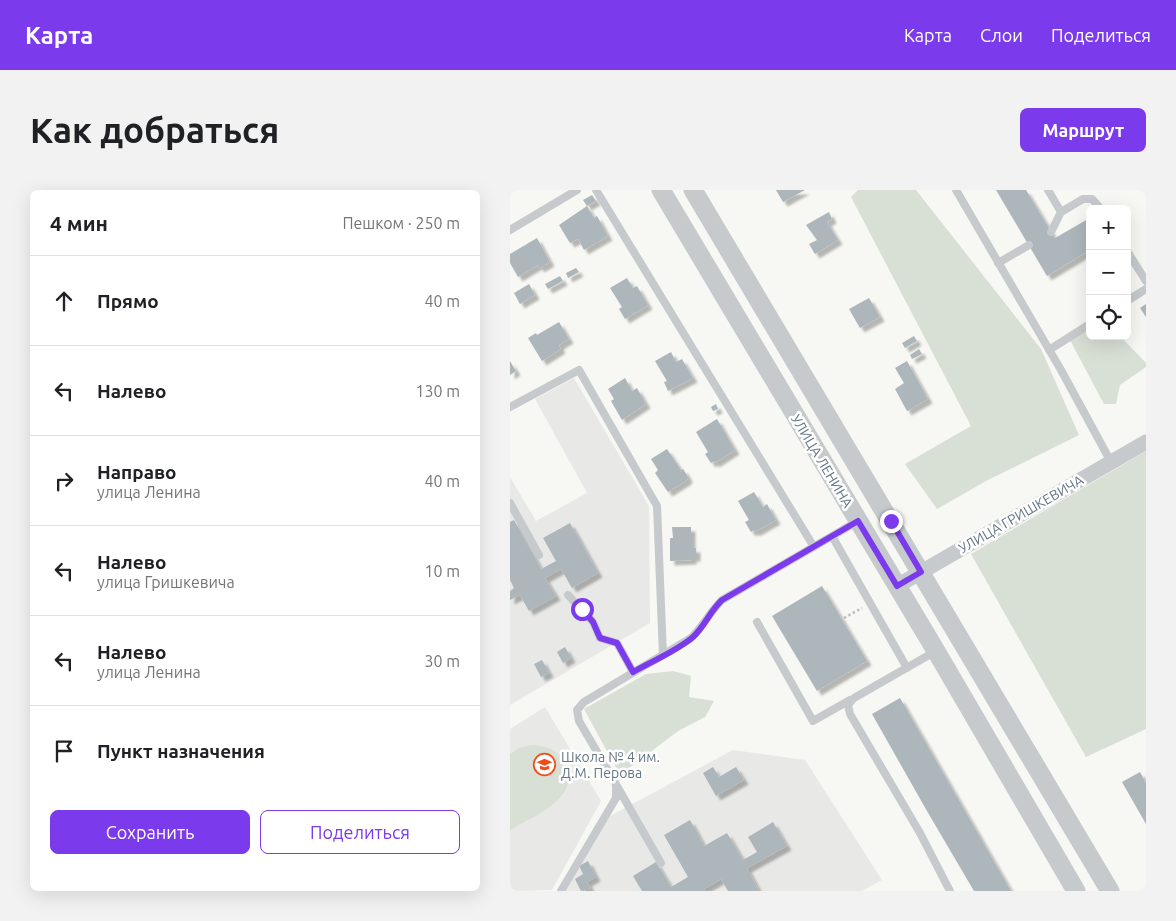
<!DOCTYPE html>
<html lang="ru">
<meta charset="utf-8">
<style>
body{margin:0;font-family:Ubuntu,sans-serif;background:#f2f2f2;color:#202124}
.controls{position:absolute;right:15px;top:15px;display:grid;overflow:hidden;border-radius:8px;box-shadow:0 5px 20px #0002}
.controls button{width:45px;height:45px;display:grid;place-items:center;padding:0;border:0;border-bottom:1px solid #e0e0e0;background:#fff;color:#202124;font:25px sans-serif}
.stop{position:absolute;width:15px;height:15px;margin:-11px;border:4px solid #7c3aed;border-radius:50%;background:#fff}
.stop.end{background:#7c3aed;border-color:#fff;box-shadow:0 1px 5px #0008}
.list{margin:0;padding:0;list-style:none}
h2{display:flex;justify-content:space-between;align-items:center;height:65px;margin:0;padding:0 20px;font-size:21px}
h2 small{font-size:16px;font-weight:400;color:#757577}
.list li{display:grid;grid-template-columns:32px 1fr auto;gap:15px;align-items:center;box-sizing:border-box;height:90px;padding:0 20px;border-top:1px solid #e0e0e0}
.list b{display:block;font-size:19px;white-space:nowrap}
.list p{margin:0;font-size:16px;white-space:nowrap;color:#757577}
.list em{font-size:16px;font-style:normal;color:#757577}
.actions{display:flex;gap:10px;padding:15px 20px}
.actions a{flex:1;padding:11px 0;border:1px solid #7c3aed;border-radius:8px;text-align:center;font-size:18px;color:#7c3aed}
.actions .main{background:#7c3aed;color:#fff}
.icon{flex:none;width:28px;height:28px;fill:none;stroke:currentColor;stroke-width:2;stroke-linecap:round;stroke-linejoin:round}
.map{position:relative;flex:none;width:636px;height:701px;overflow:hidden;border-radius:8px}
header{display:flex;align-items:center;gap:30px;box-sizing:border-box;height:70px;padding:0 25px;background:#7c3aed;color:#fff}
header strong{font-size:24px}
nav{display:flex;gap:28px;margin-inline-start:auto;font-size:18px}
.intro{display:flex;align-items:center;justify-content:space-between;box-sizing:border-box;height:120px;padding:0 30px}
h1{margin:0;font-size:35px}
.button{padding:12px 22px;border-radius:8px;background:#7c3aed;color:#fff;font-size:18px;font-weight:700}
main{display:flex;gap:30px;padding:0 30px}
aside{flex:1;background:#fff;border-radius:8px;box-shadow:0 5px 20px #0002}
.map>svg:first-child{display:block}
.built{fill:#e8e9e7}
.green{fill:#d8dfd4}
.building{fill:#adb6bb;filter:url(#shadow)}
.lines{fill:none;stroke-linecap:round;stroke-linejoin:round}
.path{stroke:#bdc0c2;stroke-width:2.5;stroke-dasharray:2.5 2.5;stroke-linecap:butt}
.service{stroke:#c6cacd;stroke-width:8}
.minor{stroke:#c6cacd;stroke-width:15}
.tertiary{stroke:#c6cacd;stroke-width:19}
.route{stroke:#7c3aed;stroke-width:6}
.labels{text-anchor:middle;dominant-baseline:central;stroke-width:5;stroke-linejoin:round;paint-order:stroke}
.street-label{font-size:14px;fill:#647787;stroke:#fff}
.poi-label{font-size:14px;fill:#647787;stroke:#fff;text-anchor:start}
</style>
<header>
<strong>Карта</strong>
<nav><a>Карта</a><a>Слои</a><a>Поделиться</a></nav>
</header>
<div class="intro"><h1>Как добраться</h1><a class="button">Маршрут</a></div>
<main>
<aside>
<h2>4 мин<small>Пешком · 250 m</small></h2>
<ul class="list">
<li><svg class="icon" aria-label="ahead" viewBox="0 0 24 24"><path d="M12 20V5M6 11l6-6 6 6"/></svg><div><b>Прямо</b></div><em>40 m</em></li>
<li><svg class="icon" aria-label="left" viewBox="0 0 24 24"><path d="M17 20v-9H6M10 6l-5 5 5 5"/></svg><div><b>Налево</b></div><em>130 m</em></li>
<li><svg class="icon" aria-label="right" viewBox="0 0 24 24"><path d="M7 20v-9h11M14 6l5 5-5 5"/></svg><div><b>Направо</b><p>улица Ленина</p></div><em>40 m</em></li>
<li><svg class="icon" aria-label="left" viewBox="0 0 24 24"><path d="M17 20v-9H6M10 6l-5 5 5 5"/></svg><div><b>Налево</b><p>улица Гришкевича</p></div><em>10 m</em></li>
<li><svg class="icon" aria-label="left" viewBox="0 0 24 24"><path d="M17 20v-9H6M10 6l-5 5 5 5"/></svg><div><b>Налево</b><p>улица Ленина</p></div><em>30 m</em></li>
<li><svg class="icon" aria-label="arrive" viewBox="0 0 24 24"><path d="M6 21V4h12l-3 4 3 4H6"/></svg><div><b>Пункт назначения</b></div></li>
</ul>
<div class="actions"><a class="main">Сохранить</a><a>Поделиться</a></div>
</aside>
<div class="map">
<svg width="636" height="701" viewBox="0 0 636 701">
<defs>
<filter id="shadow"><feDropShadow dx="4.5" dy="4.5" stdDeviation="1" flood-color="#0004"/></filter>
</defs>
<rect width="100%" height="100%" fill="#f7f7f3"/>
<path class="built" d="M64 188 139 316 140 433 0 515V287L26 331 77 303 25 209Z
M35 517 91 611 42 700 0 701V539Z
M223 560 295 570 372 690 352 701H53L98 627Z"/>
<path class="green" d="M348 0H406L531 159 569 245 476 291 427 319 395 274 461 236 341 7Z
M580 139V146H610L636 173V177L610 195 606 214H594L560 150Z
M636 261V539L576 567 461 364Z
M163 481 181 486 179 507 204 511 195 527 168 541 110 585 74 519 136 484Z
M21 555C34 555 47 559 54 571 74 608 25 625 0 640V564L9 558Z"/>
<path class="building" d="M266 0H295L273 12Z
M486 0H516L545 48 578 29 580 60 537 86Z
M82 5 86 11 77 16 73 10Z
M77 16 84 28 87 26 98 46 74 60 68 49 60 53 49 35Z
M319 22 322 29 317 32 328 50 305 64 299 54 307 50 296 35Z
M27 48 40 72 30 78 28 75 8 87 0 73V64Z
M66 78 69 82 58 88 56 83Z
M50 86 53 91 38 99 35 94Z
M117 88 123 98 127 96 138 115 115 129 109 119 112 117 100 98Z
M19 94 25 105 10 114 4 103Z
M359 108 370 127 350 138 339 119Z
M636 114V127L630 118Z
M49 132 59 149 49 155 51 159 32 171 18 148 26 143 27 145Z
M404 146 407 151 395 158 392 153Z
M409 159 412 164 402 169 400 165Z
M161 162 166 172 172 169 183 188 158 201 154 192 157 191 145 171Z
M0 171 6 181 0 185Z
M397 171 418 209 397 221 385 199 394 193 385 178Z
M115 188 122 201 127 198 136 214 112 230 101 211 104 209 98 199Z
M206 214 208 219 203 221 201 217Z
M207 229 225 260 205 273 204 271 201 273 195 264 198 262 186 242Z
M157 259 171 280 173 279 178 287 177 290 158 302 145 283 148 280 141 269Z
M244 302 253 317 257 314 266 330 245 342 244 340 241 342 235 332 239 330 228 311Z
M4 330 31 379 46 371 33 348 60 333 88 383 62 398 51 379 35 388 46 406 19 421 10 405 0 410V401L4 398 0 390V332Z
M162 337H181V358H186V367H182V370L160 371V348H163Z
M312 396 357 471 307 501 262 426Z
M55 457 61 468 53 473 47 462Z
M32 470 39 483 31 487 24 474Z
M390 508 501 701H464L417 621 362 524Z
M203 577 209 587 226 577 234 590 206 606 193 583Z
M630 582 636 593V634L612 592Z
M180 630 194 656 217 643 233 670 247 662 238 647 263 632 277 656 237 678 249 701H218L211 689 194 699 196 701H132L123 686 146 672 161 697 178 687 154 645Z
M78 671 86 687 77 692 81 699 71 701 65 689 73 684 69 676Z"/>
<g class="lines">
<path class="path" d="M334 428 352 418"/>
<path class="service" d="M86 0 304 357
M446 0 551 180 601 272
M538 0 551 22 573 9H582L591 19
M0 40 67 0
M541 42 551 22
M617 61 636 91
M488 73 519 55
M617 111 636 99
M539 160 580 134
M0 217 69 180 147 316 153 465
M0 313 29 365
M322 346 397 478
M58 405 83 432 90 448 107 453 123 482
M247 432 303 531 340 510
M426 461 344 508 338 515 340 524 410 643 440 701
M107 596 151 673
M51 701 106 608V594L69 531 67 520 74 512 181 448C193 436 200 422 212 410L348 331"/>
<path class="minor" d="M387 396 636 252"/>
<path class="tertiary" d="M151 0 426 461 566 701
M183 0 600 701"/>
</g>
<g class="lines">
<path class="route" d="M72 419 83 432 90 448 107 453 123 482C142 471 167 461 183 447 195 436 200 421 212 410L348 331 387 396 411 382 381 331"/>
</g>
<defs>
<symbol id="school-ring" viewBox="-11 -11 22 22"><circle r="9.5" fill="#fff" stroke="#ef4c1c" stroke-width="1.5"/><path d="M0-5L7-2L0 1L-7-2ZM-4 1L0 2.5L4 1V4Q0 6-4 4Z" fill="#ef4c1c"/></symbol>
</defs>
<g fill-rule="evenodd">
<use href="#school-ring" x="22" y="562" width="25" height="25"/>
</g>
<g class="labels">
<g class="street-label">
<text transform="translate(312 271) rotate(59)">УЛИЦА ЛЕНИНА</text>
<text transform="translate(511 324) rotate(-30)">УЛИЦА ГРИШКЕВИЧА</text>
</g>
<g class="poi-label">
<text x="51" y="567">Школа № 4 им.<tspan x="51" dy="16">Д.М. Перова</tspan></text>
</g>
</g>
</svg>
<div class="controls">
<button>+</button>
<button>−</button>
<button><svg class="icon" aria-label="locate" viewBox="0 0 24 24"><circle cx="12" cy="12" r="6"/><path d="M12 2v4M12 18v4M2 12h4M18 12h4"/></svg></button>
</div>
<div class="stop" style="left:72px;top:419px"></div>
<div class="stop end" style="left:381px;top:331px"></div>
</div>
</main>
